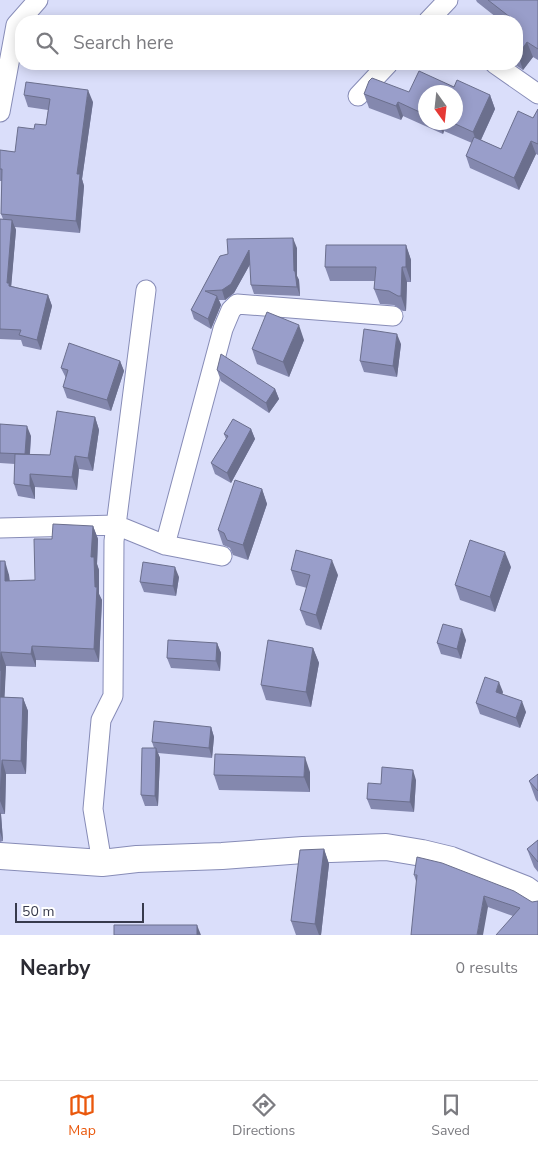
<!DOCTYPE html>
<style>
body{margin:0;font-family:"Nunito Sans",sans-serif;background:#f2f2f3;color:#2b2b33}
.compass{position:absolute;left:418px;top:85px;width:45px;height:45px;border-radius:50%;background:#fff;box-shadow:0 2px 12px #0003;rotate:165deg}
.scale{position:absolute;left:15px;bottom:12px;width:129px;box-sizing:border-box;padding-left:5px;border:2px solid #373a4c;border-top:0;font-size:14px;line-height:18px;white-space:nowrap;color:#373a4c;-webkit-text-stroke:4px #fff;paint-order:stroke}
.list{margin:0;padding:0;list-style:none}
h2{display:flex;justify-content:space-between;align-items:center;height:65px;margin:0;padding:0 20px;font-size:21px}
h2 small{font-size:16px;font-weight:400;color:#7c7c81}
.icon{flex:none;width:28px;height:28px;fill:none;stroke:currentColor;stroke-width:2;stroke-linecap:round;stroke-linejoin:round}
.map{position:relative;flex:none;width:538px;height:935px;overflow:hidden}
.search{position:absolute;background:#fff;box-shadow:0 2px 12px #0003;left:15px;right:15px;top:15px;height:55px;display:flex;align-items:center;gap:12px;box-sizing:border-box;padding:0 18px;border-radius:20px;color:#7c7c81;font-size:19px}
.sheet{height:145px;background:#fff}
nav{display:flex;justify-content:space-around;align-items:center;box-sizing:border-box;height:70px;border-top:1px solid #e1e1e2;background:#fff;font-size:14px;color:#7c7c81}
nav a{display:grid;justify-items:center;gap:2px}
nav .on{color:#ea580c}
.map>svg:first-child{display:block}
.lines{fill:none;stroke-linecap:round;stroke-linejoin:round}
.street-casing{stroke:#878cb7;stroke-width:21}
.secondary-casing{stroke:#878cb7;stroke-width:28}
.street{stroke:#fff;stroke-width:19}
.secondary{stroke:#fff;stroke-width:26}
.wall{fill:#8488ae;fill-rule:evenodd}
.shaded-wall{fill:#6b6f8d}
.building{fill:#999eca;stroke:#6b6f8d}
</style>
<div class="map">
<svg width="538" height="935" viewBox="0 0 538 935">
<rect width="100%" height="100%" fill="#dadefa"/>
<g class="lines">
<defs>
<path id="street" d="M428 21 448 0
M495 64 538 94
M358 96 388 64
M0 112 16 25 38 0
M0 528 116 525 165 545 222 556
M165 545 223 329 231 310 237 304 393 316
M102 863 93 809 101 720 113 696 114 541 146 290"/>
<path id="secondary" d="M0 856 102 863 137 859 222 856 303 850 386 847 422 853 451 860 525 889 538 898"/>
</defs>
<use href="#street" class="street-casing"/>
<use href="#secondary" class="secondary-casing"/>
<use href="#street" class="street"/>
<use href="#secondary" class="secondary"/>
</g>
<path class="wall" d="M476 0H538V60L533 57 523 70 514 64H517V21H501L477 2Z
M454 87 490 95 495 109 481 140 501 149 533 118 538 109V155L536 154 519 190 470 168 466 156 472 143 444 131 443 134 403 116 401 120 369 108 364 94 409 92ZM426 92 456 122H426Z
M24 95 93 102 82 179 84 186 80 233 15 227 16 230 11 286 48 295 52 306 41 350 23 346 21 340 0 339V219H3L1 214 2 181H0V150L15 152 34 129 46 125 48 110 28 107Z
M406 245 411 260V282H407L406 311H403L394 305 380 304 374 289 375 281H330L325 267Z
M297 248V276L299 280 300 296 254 294 251 285 250 264 234 293 225 300H219L221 305 211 329 194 319 191 310 220 256Z
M304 340 289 377 257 364 252 349Z
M401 344 397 377 364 372 360 361Z
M120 361 124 371 111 411 67 398 63 387 66 378 61 368Z
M217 370 275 389 279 399 269 413 221 381Z
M95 417 99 430 93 471 79 469 77 490 35 487V499L18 496 14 484 15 464 0 463V424L31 436 30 454 50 455Z
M251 429 255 439 231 483 215 474 211 463 226 439 224 434Z
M262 489 267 504 248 560 233 555 230 548 223 545 218 530Z
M93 526 98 539 97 564 99 570V594L102 600 99 662 36 660V667L6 666 4 697 23 698 28 711 26 774H6L5 814H1L3 841 0 842V561L9 575 10 581 35 580 52 539Z
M511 567 495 612 460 600 455 585Z
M291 570 338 575 321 630 306 625 300 610 307 588 296 585Z
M179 577 176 596 144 592 140 582Z
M466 640 461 659 441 654 437 643Z
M217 643 221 653 220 671 171 668 167 658Z
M313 648 319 663 311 707 266 700 261 685Z
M503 692 502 695 526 712 520 728 480 714 476 703Z
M211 727 214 737 212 758 158 753 160 758 158 806H145L141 795 154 748 152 742Z
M310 772V792L219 790 214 775Z
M538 774V802L536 800 529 781Z
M416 780 414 812 371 809 367 799 381 784Z
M538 840V872L534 867 527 849Z
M324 849 329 864 321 935H296L291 921Z
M414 875 532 902 513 916 416 881Z"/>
<path class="shaded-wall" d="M527 42 533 57 523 70 518 55Z
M88 90 93 102 82 179 84 186 80 233 76 221 77 174Z
M490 95 495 109 478 146 473 132Z
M398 102 403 116 401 120 396 106Z
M438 122H441L444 131 443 134Z
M531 141 536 154 519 190 514 178Z
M12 220 16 230 11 289 7 283Z
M293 238 297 248V276L299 280 300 296 297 287 294 271Z
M406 245 411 260V282L406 267Z
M249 250 253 259 234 293 225 300 222 290Z
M402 267 407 282 406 311 401 296Z
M48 295 52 306 41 350 37 340Z
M217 296 221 305 211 329 208 319Z
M299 325 304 340 289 377 283 362Z
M397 334 401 344 397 377 393 366Z
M120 361 124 371 111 411 107 400Z
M275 389 279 399 269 413 266 403Z
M95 417 99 430 93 471 88 458Z
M27 426 31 436 29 464 25 454Z
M251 429 255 439 231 483 227 473Z
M75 456 79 469 77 490 72 477Z
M30 474 35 487V499L30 486Z
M262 489 267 504 248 560 243 545Z
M93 526 98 539 97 564 99 570V594L102 600 99 662 94 649 95 587 91 557Z
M505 552 511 567 495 612 490 597Z
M332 560 338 575 321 630 316 615Z
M5 561 9 575 10 594 5 581Z
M175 567 179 577 176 596 173 586Z
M462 629 466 640 461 659 457 649Z
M217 643 221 653 220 671 216 661Z
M32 646 36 660V667L31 654Z
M313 648 319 663 311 707 306 692Z
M1 652 6 666 4 710 0 700Z
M499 682 503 692 499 703 496 692Z
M23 698 28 711 26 774 21 761Z
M522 701 526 712 520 728 516 718Z
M211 727 214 737 212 758 209 748Z
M156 748 160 758 158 806 155 796Z
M305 757 310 772V792L304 777Z
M2 760 6 774 5 814 0 801Z
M413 770 416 780 414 812 410 802Z
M0 812 1 814 3 841 0 832Z
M324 849 329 864 321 935H319L315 924Z
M484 896 488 907 483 935H477Z
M197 925 201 935H197Z"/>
<path class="building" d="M488 0H538V49L527 42 518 55 517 54V29L520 25 517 23V21H515Z
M419 71 454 87 457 80 490 95 473 132 451 122H456V92H426V115L398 102 396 106 364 94 369 81 372 78 409 92Z
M26 82 88 90 77 174H80L76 221 1 214 2 169H0V150L15 152 18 127 34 129 35 124 46 125 50 99 24 95Z
M538 109V144L531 141 514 178 466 156 474 137 501 149 518 111 533 118Z
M0 219 12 220 7 283H9V286L48 295 37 340 19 335 21 330 0 329Z
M293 238 294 271H295L297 287 251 285 249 250 231 284 222 290 205 291 217 296 208 319 191 310 220 256 228 254 227 239Z
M326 245H406V267H402L401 296H398L389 291 374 289 376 267H325Z
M267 312 299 325 283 362 252 349Z
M364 329 397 334 393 366 360 361Z
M69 343 120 361 107 400 63 387 68 370 61 368Z
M221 354 275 389 266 403 217 370Z
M57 411 95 417 88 458 75 456 72 477 30 474V486L14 484 15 454 50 455Z
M233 419 251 429 227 473 211 463 228 436 224 434Z
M0 424 27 426 25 454 0 453Z
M235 480 262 489 243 545 227 540 224 533 218 530Z
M53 524 93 526 91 557H94L95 587H97L94 649 32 646 31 654 1 652 0 671V561H5V581L35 580 34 539H52Z
M470 540 505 552 490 597 455 585Z
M296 550 332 560 316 615 300 610 310 575 291 570Z
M143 562 175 567 173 586 140 582Z
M443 624 462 629 457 649 437 643Z
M168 640 217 643 216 661 167 658Z
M268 640 313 648 306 692 261 685Z
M485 677 499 682 496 692 522 701 516 718 476 703Z
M0 697 23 698 21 761 2 760 0 798Z
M154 721 211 727 209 748 152 742Z
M142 748H156L155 796 141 795Z
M215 754 305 757 304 777 214 775Z
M382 767 413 770 410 802 367 799 368 783 381 784Z
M538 774V791L529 781Z
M538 840V862L527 849Z
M324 849 315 924 291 921 300 850Z
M417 857 442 863 514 891 532 902 538 901V935H496L520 908 484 896 477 935H411L417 875H414Z
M114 925H197V935H114Z"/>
</svg>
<svg class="compass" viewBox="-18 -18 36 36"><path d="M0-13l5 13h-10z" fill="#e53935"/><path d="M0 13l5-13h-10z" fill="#7c7c81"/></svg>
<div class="scale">50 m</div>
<div class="search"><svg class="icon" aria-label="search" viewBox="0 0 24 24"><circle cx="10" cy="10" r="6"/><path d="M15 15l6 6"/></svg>Search here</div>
</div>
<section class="sheet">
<h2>Nearby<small>0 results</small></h2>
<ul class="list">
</ul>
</section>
<nav>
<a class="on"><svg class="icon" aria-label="map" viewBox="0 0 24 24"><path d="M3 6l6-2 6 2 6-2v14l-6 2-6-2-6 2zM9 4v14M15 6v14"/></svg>Map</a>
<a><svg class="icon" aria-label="directions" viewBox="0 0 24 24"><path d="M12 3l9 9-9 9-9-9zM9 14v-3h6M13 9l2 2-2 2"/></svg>Directions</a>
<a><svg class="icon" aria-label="saved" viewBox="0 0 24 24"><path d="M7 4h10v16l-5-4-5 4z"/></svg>Saved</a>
</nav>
